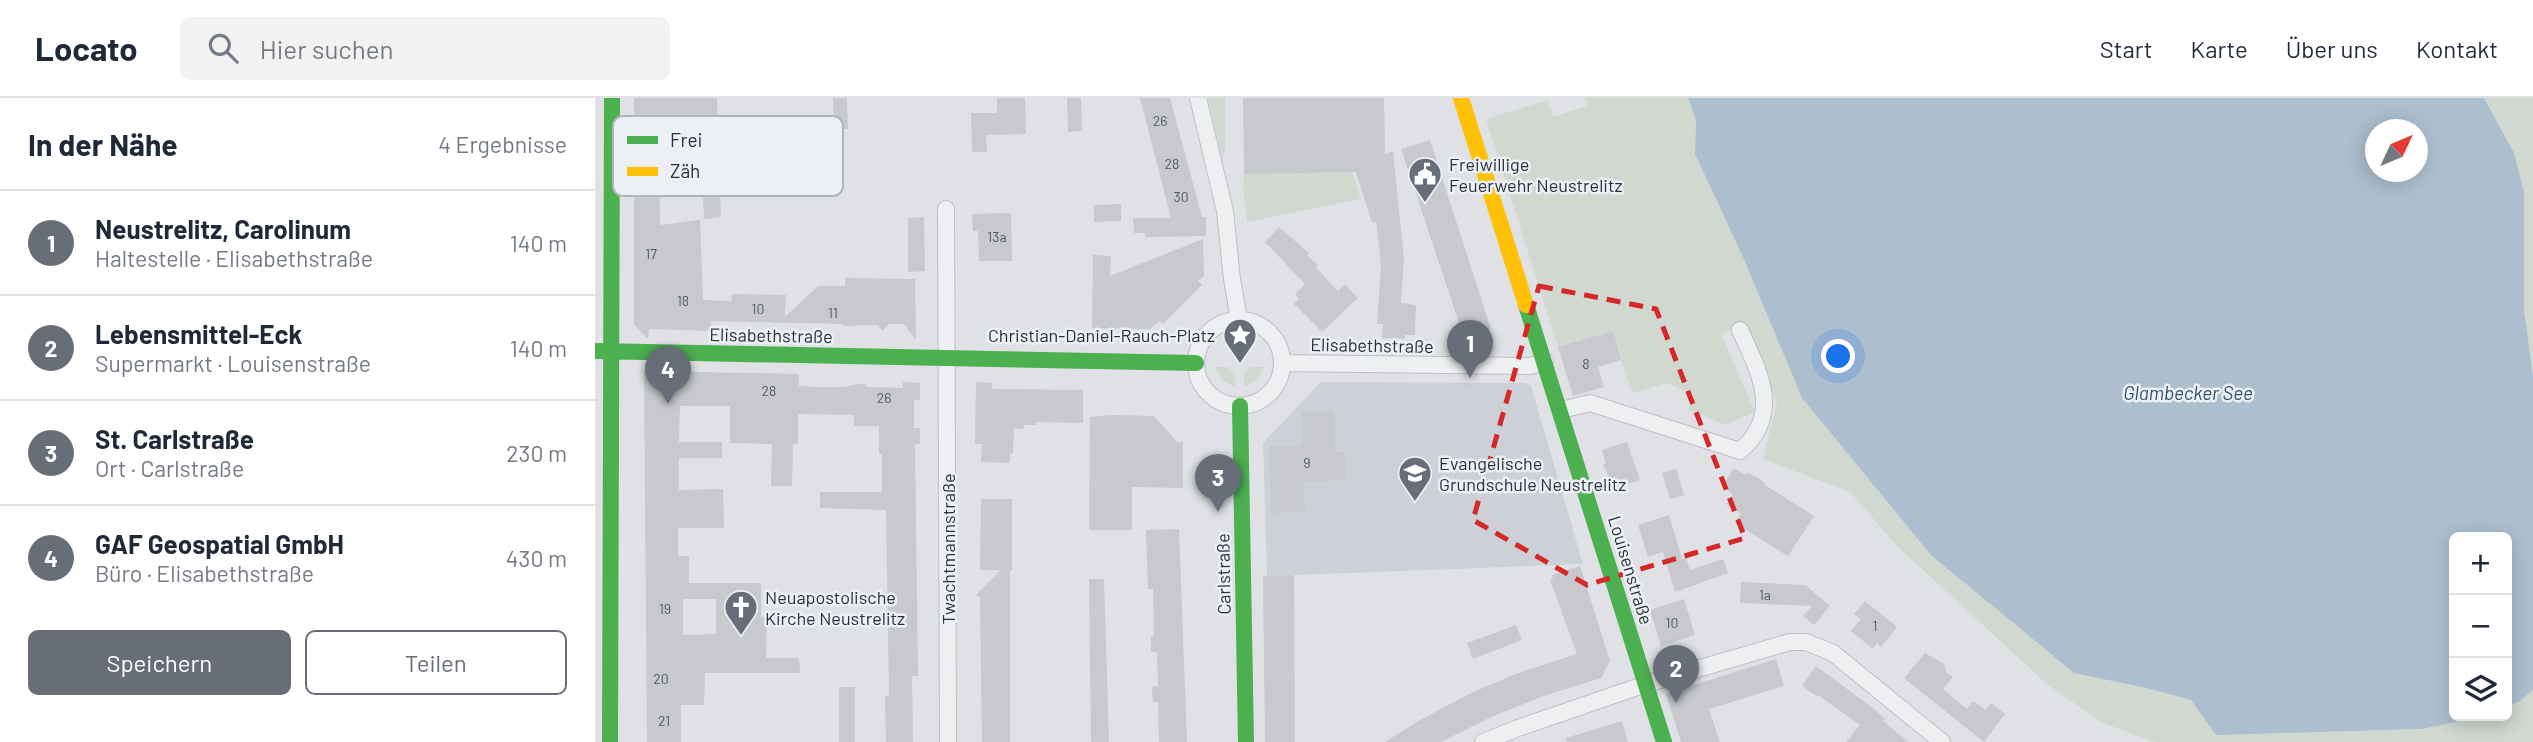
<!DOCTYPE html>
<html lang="de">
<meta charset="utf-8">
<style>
body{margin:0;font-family:Barlow,sans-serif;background:#f2f2f3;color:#1f2937}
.controls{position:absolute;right:21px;bottom:21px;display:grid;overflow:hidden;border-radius:10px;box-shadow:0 4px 18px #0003}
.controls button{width:63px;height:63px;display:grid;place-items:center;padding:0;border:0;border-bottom:2px solid #e0e1e3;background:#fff;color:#1f2937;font:35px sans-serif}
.compass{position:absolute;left:1770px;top:21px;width:63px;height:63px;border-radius:50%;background:#fff;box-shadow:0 4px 18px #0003;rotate:46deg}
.you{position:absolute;left:1244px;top:259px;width:24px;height:24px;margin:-18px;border:5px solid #fff;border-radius:50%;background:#1a73e8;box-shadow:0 0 0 10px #1a73e833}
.badge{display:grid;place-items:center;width:46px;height:46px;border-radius:50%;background:#676e77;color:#fff;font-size:23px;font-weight:700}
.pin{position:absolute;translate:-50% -58px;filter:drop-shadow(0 2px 4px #0008)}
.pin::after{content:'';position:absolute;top:37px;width:24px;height:21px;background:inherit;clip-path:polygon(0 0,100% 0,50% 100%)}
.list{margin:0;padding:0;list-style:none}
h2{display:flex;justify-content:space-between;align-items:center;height:91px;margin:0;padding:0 28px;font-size:30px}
h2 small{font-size:23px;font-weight:400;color:#747a83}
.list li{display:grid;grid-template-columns:46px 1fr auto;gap:21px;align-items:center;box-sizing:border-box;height:105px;padding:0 28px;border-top:2px solid #e0e1e3}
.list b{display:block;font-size:26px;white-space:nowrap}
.list p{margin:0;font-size:23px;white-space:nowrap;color:#747a83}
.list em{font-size:23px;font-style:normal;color:#747a83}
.actions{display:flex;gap:14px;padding:21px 28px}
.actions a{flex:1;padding:16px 0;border:2px solid #676e77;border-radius:10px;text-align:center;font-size:24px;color:#676e77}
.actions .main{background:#676e77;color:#fff}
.icon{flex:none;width:38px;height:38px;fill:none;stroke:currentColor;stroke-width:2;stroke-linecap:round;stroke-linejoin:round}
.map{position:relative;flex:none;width:1938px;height:644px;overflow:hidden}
header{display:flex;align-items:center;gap:42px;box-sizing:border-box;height:98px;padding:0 35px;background:#fff;border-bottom:2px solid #e0e1e3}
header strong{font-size:33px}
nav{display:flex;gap:38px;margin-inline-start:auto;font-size:24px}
.search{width:490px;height:63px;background:#f2f2f3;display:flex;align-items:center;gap:18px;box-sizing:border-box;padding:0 24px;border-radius:10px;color:#747a83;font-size:26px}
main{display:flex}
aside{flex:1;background:#fff}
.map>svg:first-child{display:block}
.built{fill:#cdd1d7}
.green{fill:#d0d8cf}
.water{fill:#adbfcf;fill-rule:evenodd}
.building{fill:#c7c9cc;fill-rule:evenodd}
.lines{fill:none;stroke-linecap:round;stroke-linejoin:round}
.street-casing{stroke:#bdbfc2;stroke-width:18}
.street{stroke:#eeeff1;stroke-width:16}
.fast{stroke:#4caf50;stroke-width:16}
.slow{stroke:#ffc107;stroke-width:16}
.marked{fill:none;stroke:#d62828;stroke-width:5;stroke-dasharray:14 9;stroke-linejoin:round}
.labels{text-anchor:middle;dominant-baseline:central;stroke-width:5;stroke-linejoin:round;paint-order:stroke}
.number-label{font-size:14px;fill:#505761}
.poi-label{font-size:18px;fill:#27303c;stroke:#ecf0f4;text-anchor:start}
.street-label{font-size:18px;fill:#27303c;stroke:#ecf0f4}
.water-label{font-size:19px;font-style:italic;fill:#32516f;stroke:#ecf0f4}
.key{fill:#ecf0f4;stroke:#b1b6bd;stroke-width:2}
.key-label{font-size:19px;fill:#27303c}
</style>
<header>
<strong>Locato</strong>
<div class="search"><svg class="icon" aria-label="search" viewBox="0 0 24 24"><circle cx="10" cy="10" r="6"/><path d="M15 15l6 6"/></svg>Hier suchen</div>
<nav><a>Start</a><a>Karte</a><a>Über uns</a><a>Kontakt</a></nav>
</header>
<main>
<aside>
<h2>In der Nähe<small>4 Ergebnisse</small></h2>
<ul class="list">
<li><span class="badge">1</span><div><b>Neustrelitz, Carolinum</b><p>Haltestelle · Elisabethstraße</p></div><em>140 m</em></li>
<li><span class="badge">2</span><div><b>Lebensmittel-Eck</b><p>Supermarkt · Louisenstraße</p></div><em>140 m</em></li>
<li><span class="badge">3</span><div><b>St. Carlstraße</b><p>Ort · Carlstraße</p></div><em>230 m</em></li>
<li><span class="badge">4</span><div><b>GAF Geospatial GmbH</b><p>Büro · Elisabethstraße</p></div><em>430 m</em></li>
</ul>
<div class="actions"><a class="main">Speichern</a><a>Teilen</a></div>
</aside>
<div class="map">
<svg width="1938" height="644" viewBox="0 0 1938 644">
<rect width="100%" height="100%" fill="#dfe1e4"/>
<path class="built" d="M726 284 930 285 936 288 988 466 672 478 668 345Z"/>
<path class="green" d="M613 0H630V53L627 58Z
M990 0H1093L1101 23 1100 56 1148 159 1207 300 1336 457 1552 590 1596 602 1622 637 1827 631 1884 618H1912V608L1925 603 1938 592V644H1560L1508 625 1453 587 1303 449 1255 394 1168 361 1182 304 1148 227 1126 236 1160 314 1131 327 1093 312 1099 296 1071 285 1037 295 1017 233 963 249 891 21 953 2 958 19 992 8Z
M1889 0H1938V277L1929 211V94Z
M757 74 766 101 652 124 648 90 649 76Z
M621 269H633L640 276V289L627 282Z
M655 269H669L662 282 649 289V275Z"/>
<path class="water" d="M1093 0H1889L1919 55 1929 94V211L1938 277V592L1925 603 1912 608V439H1859V618H1884L1879 620 1827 631 1621 637 1596 602 1552 590 1479 575 1336 457 1207 300 1148 159 1100 56 1101 23ZM1780 32H1822V74H1780Z"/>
<path class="building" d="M39 0H122L123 37H160L161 91H125L126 119 109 121 105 24 39 27Z
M238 0H252L253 31H239Z
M402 0H430L431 36 391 37 392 54H377L376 15H402Z
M472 0H486L487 33 473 34Z
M545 0H575L607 119H611V138L550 139V135H539L538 120H576Z
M648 0H789L790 56 798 53 809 160 806 205 821 207 820 237H810V241L787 240 788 226H782L786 167 781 124 777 125 761 74 649 76Z
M835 42 896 231 869 240 806 51Z
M39 62H64L65 127 105 122 108 202 136 203 137 196 191 197 190 219 223 188H250V180L320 181 321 242 309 226H294L288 233 282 227 248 228V226L116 223V233L54 231 53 241 39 227Z
M526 106V123L499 124V107Z
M416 115 417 163H384L383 133H378L377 116Z
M329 119 330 173 313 174V120Z
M684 129 714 155 712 157 723 167 721 170 743 193 750 186 763 200 727 234 699 206 704 201 700 196 710 186 670 144Z
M608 141 609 178 603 183 607 187 568 226 565 223 555 231 497 230 498 157 516 158 515 178Z
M1018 233 1026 262 1003 269 1009 289 978 298 963 249Z
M49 273 204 276V288L221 289H250L263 286H270L272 289 308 290V284L325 285V302H319V330H325V346H320L323 578H317L318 644H291L290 598H294L291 412 225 410V394H287V356H284V328H259V317L203 316V346H198L197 388H176L177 346 135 345V308H85L84 344H127V360H84V392L128 391 129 430H83V458H94V485H166V519H172L171 560H204L205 575H110L109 607H86V644H52ZM88 501H121V536L88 537Z
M381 284 397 285V291L488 292V325L441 324V327H429L428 331 419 330 418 356 415 355V365L386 364 387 346H380Z
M739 313 740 354H750L751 382 709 384 710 414 676 415 674 348 708 347 707 314Z
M518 317 559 318 582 344H588V390L537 389V432H494L495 319Z
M1032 344 1045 382 1019 390 1008 366 1011 365 1007 352Z
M1139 370 1150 377 1151 375 1160 378 1169 384 1170 387 1219 418 1193 458 1140 425 1146 416 1131 406 1138 396 1127 389Z
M1081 371 1089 397 1075 401 1067 375Z
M386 401H417V472H415V644H387L385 500 381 497 406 472H385Z
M1074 417 1087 461 1091 460 1095 472 1128 461 1133 475 1080 494 1068 454 1053 459 1043 427Z
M584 431 592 644H564L563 604H558L557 589 563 588 562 554H556V538H559L558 491H553L551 432Z
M985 468 1015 563 1006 580 946 599 896 619 846 644H790L825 622 876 595 923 575 982 556 955 482 958 481 957 477Z
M699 477 700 644H670L668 478Z
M494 481H509L514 644H496Z
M1146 484 1210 487 1235 508 1219 527 1208 518 1217 508 1145 505Z
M1089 501 1100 537 1066 548 1055 512Z
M1270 503 1302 529 1286 549 1282 545 1278 551 1256 533 1266 521 1259 516Z
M921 527 927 542 878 561 872 545Z
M1330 555 1349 566 1352 575 1358 579 1348 591 1372 611 1377 604H1380L1390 612 1396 605 1410 616 1389 644 1309 580Z
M1181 561 1189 588 1114 611 1125 644H1086L1071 596Z
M1221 568 1279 611 1290 621 1288 623 1313 644H1251L1265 627 1223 597 1222 598 1207 588Z
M244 589H260V644H244Z
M1027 623 1033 644H972L971 640Z"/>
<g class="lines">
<defs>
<path id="street" d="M603 0 630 113 637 181 644 222
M351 111 353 644
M601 265a43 43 0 1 1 86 0a43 43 0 1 1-86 0Z
M687 265 936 268 950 263
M966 312 995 305 1145 353C1188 316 1164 274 1145 232
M888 644 923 630 1051 586 1195 544H1211L1238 555 1347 644"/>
</defs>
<use href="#street" class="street-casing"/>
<use href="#street" class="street"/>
<path class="fast" d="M931 207 1069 644
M0 253 601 265
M645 308 651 644
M15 644 17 0"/>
<path class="slow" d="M866 0 931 207"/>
</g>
<path class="marked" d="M944 188 1061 211 1150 440 992 487 878 422Z"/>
<defs>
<symbol id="civic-pin" viewBox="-11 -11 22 30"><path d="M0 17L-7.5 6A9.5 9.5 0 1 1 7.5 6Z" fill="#676e77" stroke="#ecf0f4"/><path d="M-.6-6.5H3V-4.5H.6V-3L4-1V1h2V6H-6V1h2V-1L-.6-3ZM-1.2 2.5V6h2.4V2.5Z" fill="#fff"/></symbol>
<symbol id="sight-pin" viewBox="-11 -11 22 30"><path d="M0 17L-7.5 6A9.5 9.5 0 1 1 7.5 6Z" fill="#676e77" stroke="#ecf0f4"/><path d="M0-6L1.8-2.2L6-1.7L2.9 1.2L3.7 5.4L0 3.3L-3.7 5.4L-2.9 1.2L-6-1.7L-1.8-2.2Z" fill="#fff"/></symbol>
<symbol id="school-pin" viewBox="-11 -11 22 30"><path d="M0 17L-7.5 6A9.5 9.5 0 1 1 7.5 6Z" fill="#676e77" stroke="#ecf0f4"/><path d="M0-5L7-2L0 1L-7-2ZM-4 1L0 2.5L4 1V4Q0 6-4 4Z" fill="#fff"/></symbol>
<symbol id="church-pin" viewBox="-11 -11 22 30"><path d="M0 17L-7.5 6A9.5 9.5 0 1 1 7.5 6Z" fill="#676e77" stroke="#ecf0f4"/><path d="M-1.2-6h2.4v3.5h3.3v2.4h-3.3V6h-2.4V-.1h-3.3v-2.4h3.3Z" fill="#fff"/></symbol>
</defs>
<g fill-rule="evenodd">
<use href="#civic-pin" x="811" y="57" width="38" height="52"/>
<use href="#sight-pin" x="626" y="218" width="38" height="52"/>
<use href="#school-pin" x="801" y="356" width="38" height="52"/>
<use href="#church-pin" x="127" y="490" width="38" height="52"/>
</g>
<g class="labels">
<g class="number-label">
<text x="565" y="22">26</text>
<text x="577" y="65">28</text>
<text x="586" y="98">30</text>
<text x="402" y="138">13a</text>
<text x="56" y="155">17</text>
<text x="88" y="202">18</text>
<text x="163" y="210">10</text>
<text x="238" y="214">11</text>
<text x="991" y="265">8</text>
<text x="174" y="292">28</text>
<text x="289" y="299">26</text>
<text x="712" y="364">9</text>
<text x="1170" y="496">1a</text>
<text x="70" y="510">19</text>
<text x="1077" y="524">10</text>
<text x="1280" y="527">1</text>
<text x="66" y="580">20</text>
<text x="69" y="622">21</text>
</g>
<g class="poi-label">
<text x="854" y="66">Freiwillige<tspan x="854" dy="21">Feuerwehr Neustrelitz</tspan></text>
<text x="620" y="237" text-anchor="end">Christian-Daniel-Rauch-Platz</text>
<text x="844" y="365">Evangelische<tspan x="844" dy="21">Grundschule Neustrelitz</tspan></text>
<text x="170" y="499">Neuapostolische<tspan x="170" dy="21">Kirche Neustrelitz</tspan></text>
</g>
<g class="street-label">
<text transform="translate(176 237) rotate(1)">Elisabethstraße</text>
<text transform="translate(777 247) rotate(1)">Elisabethstraße</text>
<text transform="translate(353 451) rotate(-90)">Twachtmannstraße</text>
<text transform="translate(1036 472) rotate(73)">Louisenstraße</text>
<text transform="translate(628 476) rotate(-91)">Carlstraße</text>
</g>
<g class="water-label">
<text x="1593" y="294">Glambecker See</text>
</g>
</g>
<rect x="18" y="18" width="230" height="80" rx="10" class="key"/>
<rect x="32" y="38" width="31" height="8" fill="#4caf50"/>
<rect x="32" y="69" width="31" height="9" fill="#ffc107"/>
<g class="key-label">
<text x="75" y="49">Frei</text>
<text x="75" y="80">Zäh</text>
</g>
</svg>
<div class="controls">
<button>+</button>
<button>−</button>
<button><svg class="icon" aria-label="layers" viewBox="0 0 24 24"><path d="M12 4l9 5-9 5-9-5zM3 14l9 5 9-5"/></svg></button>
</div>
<svg class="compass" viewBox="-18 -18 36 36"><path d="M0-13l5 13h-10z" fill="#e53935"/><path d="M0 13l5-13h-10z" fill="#747a83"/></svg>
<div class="you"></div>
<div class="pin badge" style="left:875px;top:280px">1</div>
<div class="pin badge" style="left:1081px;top:605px">2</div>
<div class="pin badge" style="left:623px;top:414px">3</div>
<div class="pin badge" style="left:73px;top:306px">4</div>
</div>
</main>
